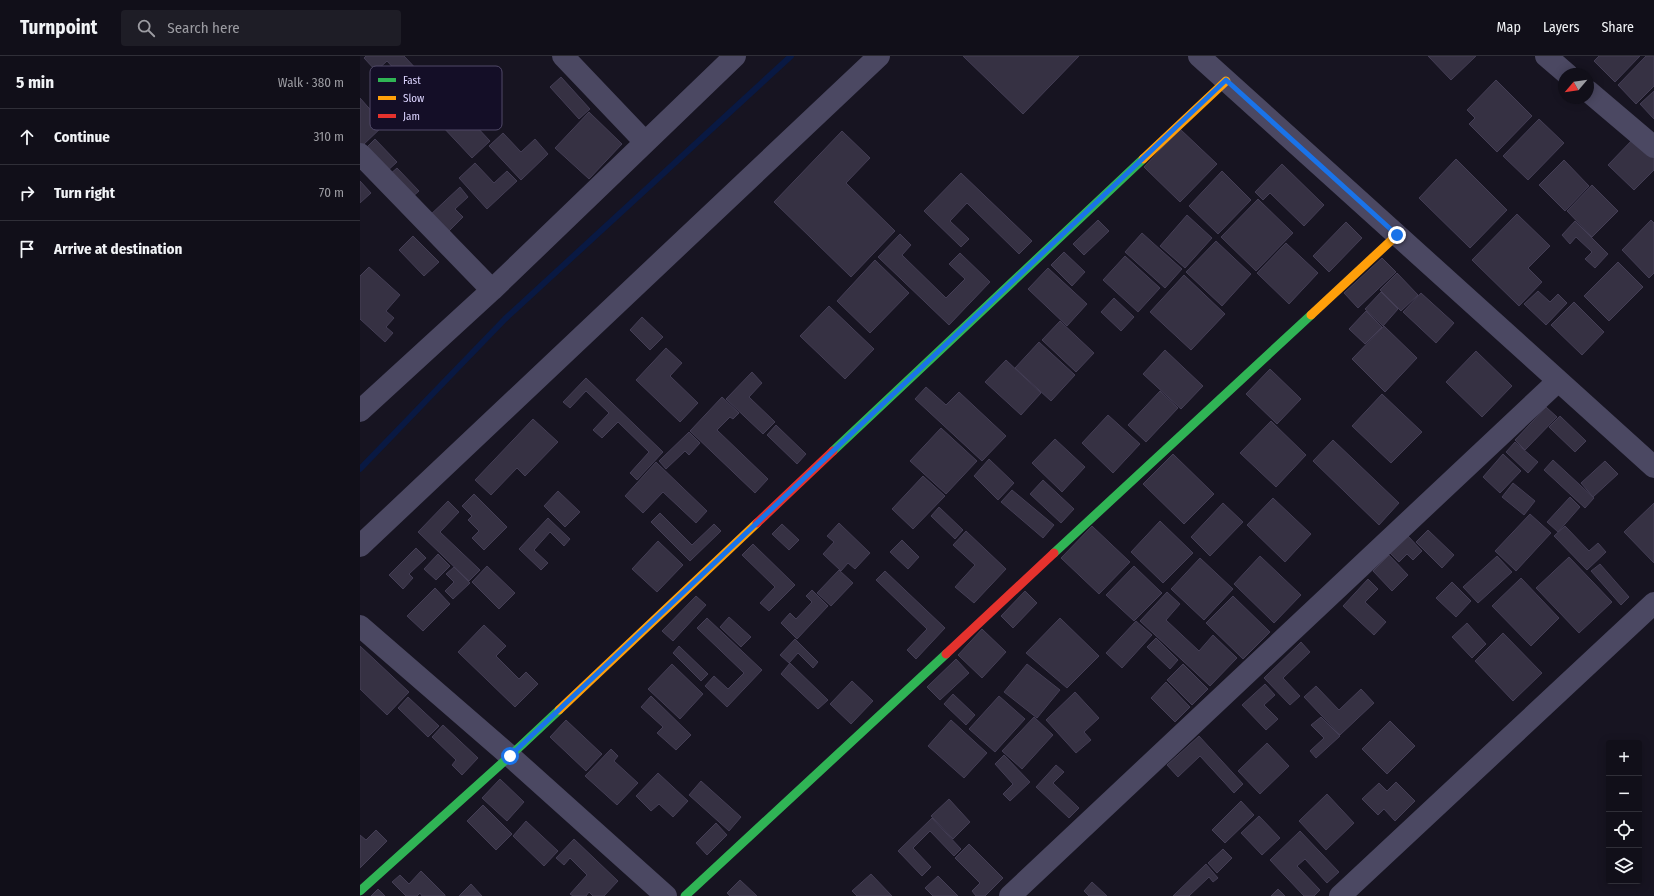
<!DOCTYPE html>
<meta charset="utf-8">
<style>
body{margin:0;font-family:"Fira Sans Condensed",sans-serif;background:#1e1d26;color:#f1f3f6}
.controls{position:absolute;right:12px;bottom:12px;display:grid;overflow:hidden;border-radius:4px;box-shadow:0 2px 10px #0003}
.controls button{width:36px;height:36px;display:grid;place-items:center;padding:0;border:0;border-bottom:1px solid #302f38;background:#110f19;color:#f1f3f6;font:20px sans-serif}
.compass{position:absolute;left:1198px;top:12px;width:36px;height:36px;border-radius:50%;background:#110f19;box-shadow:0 2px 10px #0003;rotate:241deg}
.stop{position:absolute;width:12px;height:12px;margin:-9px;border:3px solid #1a73e8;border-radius:50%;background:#fff}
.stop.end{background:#1a73e8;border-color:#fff;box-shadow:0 1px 4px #0008}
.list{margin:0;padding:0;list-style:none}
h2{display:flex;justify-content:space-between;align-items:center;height:52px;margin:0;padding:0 16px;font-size:17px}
h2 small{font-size:13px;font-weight:400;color:#9c9ca2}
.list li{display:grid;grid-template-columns:26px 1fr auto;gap:12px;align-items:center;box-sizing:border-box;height:56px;padding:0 16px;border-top:1px solid #302f38}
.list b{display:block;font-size:15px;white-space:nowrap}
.list em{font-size:13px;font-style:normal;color:#9c9ca2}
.icon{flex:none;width:22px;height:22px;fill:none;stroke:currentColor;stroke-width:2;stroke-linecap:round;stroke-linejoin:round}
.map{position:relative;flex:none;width:1294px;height:840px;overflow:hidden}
header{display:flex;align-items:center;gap:24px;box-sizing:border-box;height:56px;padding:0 20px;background:#110f19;border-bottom:1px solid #302f38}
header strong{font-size:19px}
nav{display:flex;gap:22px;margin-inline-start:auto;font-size:14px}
.search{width:280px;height:36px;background:#1e1d26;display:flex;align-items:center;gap:10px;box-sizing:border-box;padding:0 14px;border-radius:4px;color:#9c9ca2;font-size:15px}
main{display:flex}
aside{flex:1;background:#110f19}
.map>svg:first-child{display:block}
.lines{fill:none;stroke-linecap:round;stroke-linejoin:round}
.stream{stroke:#091943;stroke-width:6}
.building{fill:#363143;stroke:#443e55}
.street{stroke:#4b4862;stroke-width:22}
.fast{stroke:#30b455;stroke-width:9}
.slow{stroke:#ff9f0a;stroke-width:9}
.jam{stroke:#e5322d;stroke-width:9}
.route{stroke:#1a73e8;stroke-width:5}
.key{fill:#140e27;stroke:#504968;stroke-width:1}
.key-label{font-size:11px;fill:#dcd4ff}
</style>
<header>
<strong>Turnpoint</strong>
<div class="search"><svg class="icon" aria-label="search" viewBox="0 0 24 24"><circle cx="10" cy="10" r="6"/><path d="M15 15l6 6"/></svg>Search here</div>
<nav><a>Map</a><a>Layers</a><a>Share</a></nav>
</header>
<main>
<aside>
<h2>5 min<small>Walk · 380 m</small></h2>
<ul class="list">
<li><svg class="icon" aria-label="ahead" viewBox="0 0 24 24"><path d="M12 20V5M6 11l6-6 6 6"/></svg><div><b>Continue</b></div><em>310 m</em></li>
<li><svg class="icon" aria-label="right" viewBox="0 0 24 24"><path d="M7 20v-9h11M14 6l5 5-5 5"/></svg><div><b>Turn right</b></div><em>70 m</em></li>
<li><svg class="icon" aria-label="arrive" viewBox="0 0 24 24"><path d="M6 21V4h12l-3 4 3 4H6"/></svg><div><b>Arrive at destination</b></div></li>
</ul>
</aside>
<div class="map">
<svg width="1294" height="840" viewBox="0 0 1294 840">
<rect width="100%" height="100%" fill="#171421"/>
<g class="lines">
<path class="stream" d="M0 413 145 263 431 0"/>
</g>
<path class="building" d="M6 0H44L61 18 43 35 31 22 38 17 27 5 16 15 4 2Z
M603 0H719L663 58Z
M1068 0H1116L1091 24Z
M1239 0H1280L1255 26 1234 5Z
M1286 0H1294V30L1276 48 1258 29Z
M201 21 230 53 219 63 190 31Z
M1136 24 1172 60 1137 96 1109 68 1115 62 1107 54Z
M1294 35V63L1280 48Z
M0 42 24 69 2 90 0 88Z
M99 52 130 85 112 102 81 69Z
M229 56 262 88 229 123 195 92Z
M1179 63 1204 87 1168 124 1143 100Z
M820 73 857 108 820 146 784 111Z
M482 75 510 102 486 127 535 175 491 221 414 146Z
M143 77 161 96 175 83 188 98 161 124 129 90Z
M1275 81 1294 99V114L1274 134 1248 109Z
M15 83 37 106 25 117 4 94Z
M1096 103 1147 154 1110 192 1059 142Z
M1204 104 1229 130 1205 155 1179 129Z
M115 107 134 127 147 115 157 125 127 153 99 122Z
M922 108 964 149 944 170 910 137 903 144 895 136Z
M37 112 59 135 51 142 30 118Z
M862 115 891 144 858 178 829 150Z
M601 117 672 185 659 198 607 147 590 165 609 183 601 191 564 155Z
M0 125 11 137 0 147Z
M1232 129 1258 155 1232 181 1207 155Z
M100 131 108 141 95 153 103 161 86 178 69 160Z
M898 143 933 177 896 215 861 181Z
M1157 158 1190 190 1168 212 1182 226 1159 250 1112 204Z
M827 159 852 182 825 212 800 190Z
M738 164 749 175 724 199 713 188Z
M1291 164 1294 167V217L1289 222 1262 194Z
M1215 165 1248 198 1235 212 1225 203 1232 196 1216 181 1210 188 1202 179Z
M986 166 1002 182 969 216 953 200Z
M782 177 822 213 805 232 765 196Z
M540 178 551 189 542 199 586 242 605 223 589 208 600 197 630 226 589 269 518 201Z
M53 180 79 206 64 220 39 194Z
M856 185 891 218 862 250 826 216Z
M926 187 958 217 929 248 897 217Z
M704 196 725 216 712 230 691 209Z
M765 200 800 232 778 256 743 224Z
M1022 202 1036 216 998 252 984 237Z
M515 204 549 237 510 277 477 245Z
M1258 206 1283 231 1249 265 1224 240Z
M9 211 40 239 26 255 34 262 26 271 33 277 25 286 0 263V220Z
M688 212 727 248 707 270 668 233Z
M1037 217 1058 239 1041 255 1020 234Z
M824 219 865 258 831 294 790 256Z
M1178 235 1190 246 1198 238 1207 247 1186 269 1164 248Z
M1021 236 1038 253 1023 270 1005 253Z
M1061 237 1094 267 1076 287 1043 256Z
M754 242 774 261 761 275 741 256Z
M1214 246 1244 276 1222 299 1191 269Z
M469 250 514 293 485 323 440 280Z
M1006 255 1022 271 1005 288 989 273Z
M282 261 303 281 290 294 270 274Z
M700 265 734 297 716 316 682 284Z
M1024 270 1057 302 1025 336 992 303Z
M679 286 715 319 691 345 655 312Z
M306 292 322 307 310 320 338 347 320 366 276 324Z
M805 294 843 330 821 353 783 318Z
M1116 295 1152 330 1122 361 1086 326Z
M646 304 681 337 661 359 625 326Z
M910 313 941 343 917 368 886 338Z
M392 316 402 327 389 341 415 366 403 378 366 343Z
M226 322 303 396 277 424 270 417 289 396 258 366 242 382 233 374 249 357 226 335 210 352 203 346Z
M566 331 586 349 599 336 646 380 622 405 555 343Z
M800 335 818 352 786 386 768 369Z
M1022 338 1062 376 1031 407 992 370Z
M362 341 379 357 373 363 370 361 357 374 408 423 395 437 330 375Z
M1186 351 1197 361 1165 394 1155 384Z
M748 359 780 388 753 417 722 387Z
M1200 360 1226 385 1215 396 1189 371Z
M173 363 198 386 165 420 157 412 131 439 115 424Z
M911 365 946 399 916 431 880 397Z
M416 369 446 398 437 408 407 379Z
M581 372 617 405 586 438 550 405Z
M329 376 340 387 329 399 325 395 306 413 299 405Z
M695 383 725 411 702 436 672 407Z
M973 384 1039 447 1019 469 953 405Z
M1155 386 1178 406 1168 417 1146 396Z
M813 398 854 438 824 468 783 428Z
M1143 398 1161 415 1140 437 1123 421Z
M629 403 654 427 638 444 614 420Z
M1193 404 1234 442 1225 452 1184 414Z
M1245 405 1258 418 1233 441 1221 427Z
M296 406 347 455 336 467 303 436 283 457 265 440Z
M563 420 585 440 553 473 532 453Z
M683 424 714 453 701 467 670 438Z
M1153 427 1175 445 1164 459 1142 441Z
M652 434 694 469 683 482 641 446Z
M198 435 220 456 205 471 184 450Z
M114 438 147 471 124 494 112 482 119 475 108 464 112 460 102 450Z
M1210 441 1220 451 1198 476 1187 466Z
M913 442 951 478 925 506 887 469Z
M88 445 99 456 80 476 120 514 109 525 58 476Z
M863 447 883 466 850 500 831 481Z
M1294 447V507L1264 476Z
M579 451 603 474 595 483 571 460Z
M300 457 332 489 354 468 361 475 330 505 291 466Z
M1170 458 1191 477 1156 515 1135 495Z
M188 462 210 483 204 490 190 476 174 494 188 507 181 514 159 493Z
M800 465 833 497 803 527 771 496Z
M479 467 510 497 495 513 488 507 481 515 463 498 474 486 467 480Z
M422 468 439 484 429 494 412 478Z
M732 470 770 506 739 538 701 502Z
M1205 470 1229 495 1238 487 1246 496 1227 514 1194 480Z
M1068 474 1094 499 1082 512 1056 486Z
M606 475 646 513 614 547 595 531 615 509 593 489Z
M1048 480 1062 495 1053 504 1047 498 1039 506 1030 497Z
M542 484 559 501 548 513 530 496Z
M298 485 323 509 297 536 272 513Z
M393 488 435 529 409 555 400 547 415 531 382 499Z
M56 492 66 502 49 518 53 522 43 533 29 519Z
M78 498 90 510 76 524 64 513Z
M1029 499 1048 519 1032 535 1013 515Z
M900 500 941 539 914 567 874 528Z
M1137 500 1152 516 1118 547 1103 531Z
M1209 501 1252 546 1219 577 1176 532Z
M840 502 873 533 844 564 811 533Z
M1240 508 1269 541 1261 549 1231 515Z
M127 510 155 537 139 553 112 526Z
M774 510 802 537 774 565 746 539Z
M94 511 110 527 93 543 85 535 94 526 86 518Z
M479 514 493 527 471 550 457 537Z
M525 515 585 572 556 603 547 594 567 573 516 524Z
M1161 522 1199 562 1171 590 1132 550Z
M1008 523 1018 533 1005 546 1026 566 1014 579 983 550Z
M1092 526 1111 545 1096 561 1076 542Z
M75 532 90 548 63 575 47 560Z
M452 534 468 550 437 583 421 567 430 557 436 563 452 546 446 540Z
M665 535 677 547 653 572 641 560Z
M807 536 820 548 806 564 839 595 853 579 877 602 850 630 780 565Z
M336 540 346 549 313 585 302 575Z
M873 540 910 576 883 603 846 567Z
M369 561 391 581 381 591 360 571Z
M347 562 402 614 367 651 345 630 354 620 368 633 384 617 337 572Z
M700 562 739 600 707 632 666 597Z
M776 565 792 579 762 612 746 597Z
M1107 567 1126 588 1112 602 1092 581Z
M124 569 146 590 136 600 159 623 166 616 178 628 155 651 98 596Z
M622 573 646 596 622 622 598 599Z
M1143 577 1182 617 1153 645 1115 605Z
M796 582 818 604 810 613 787 591Z
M435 583 458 606 453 612 438 597 429 607 420 599Z
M941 586 950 596 923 622 940 640 930 649 904 622Z
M0 590 49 636 27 659 0 633Z
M319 590 348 618 341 625 313 597Z
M596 603 609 617 580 644 567 631Z
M430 607 468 644 458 653 421 618Z
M312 608 343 638 320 663 288 633Z
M667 608 700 634 677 662 644 636Z
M823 608 848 633 832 649 807 624Z
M492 625 513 645 491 668 470 648Z
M806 626 830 651 815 666 791 642Z
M905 628 915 639 904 649 918 663 906 674 882 649Z
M956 630 979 654 1001 633 1014 647 980 679 944 641Z
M715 636 739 662 724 676 731 684 716 697 686 664Z
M593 638 615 659 606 669 584 648Z
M291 640 331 679 316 694 297 677 303 671 281 651Z
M639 640 665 663 635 696 609 673Z
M48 641 79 670 68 681 38 652Z
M674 661 693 679 662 713 642 695Z
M961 661 980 680 956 702 950 695 964 682 951 669Z
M206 664 242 698 226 715 190 681Z
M591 664 627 697 604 722 568 690Z
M1030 665 1055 690 1027 718 1002 693Z
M83 669 118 702 102 719 92 709 96 704 72 681Z
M839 680 883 728 874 737 840 700 818 721 807 709Z
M907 687 929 710 900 738 878 715Z
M251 693 258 700 254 705 278 727 257 749 225 720Z
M644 699 670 726 650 745 643 738 653 728 635 708Z
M696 709 704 716 693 727 719 752 709 762 676 731Z
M298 717 328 745 313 761 299 748 291 755 276 740Z
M140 723 164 746 147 765 122 742Z
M341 725 381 761 369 775 329 739Z
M1036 726 1055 745 1035 765 1024 753 1018 759 1002 743 1019 727 1027 735Z
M967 738 994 767 966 794 939 765Z
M589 743 610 766 593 783 571 760Z
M881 745 894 759 865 787 852 774Z
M123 749 152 778 136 794 107 765Z
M899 760 920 782 902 799 881 777Z
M572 762 601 793 594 800 570 775 553 792 571 811 562 820 538 795Z
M166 765 198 795 184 810 153 780Z
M356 767 367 779 347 799 336 787Z
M16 774 27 785 0 812V779L6 784Z
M940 775 979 816 967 827 945 803 937 810 960 834 954 840H944L910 804Z
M214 783 258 825 244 840H233L229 836 226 840H213L210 838 227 819 210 802 204 809 196 802Z
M609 788 643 822 625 840H616L612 835 620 827 595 802Z
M863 793 872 802 857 817 848 807Z
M846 808 858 822 853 826 849 821 829 840H813Z
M61 815 85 839V840H62L60 837 57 840H46L32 826 40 819 49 828Z
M511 818 532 840H497L492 835Z
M578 820 598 840H573L565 832Z
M380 824 397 840H370L367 837Z
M732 826 747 840H729L724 835Z
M111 828 122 840H99Z
M18 833 25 840H11Z
M918 833 925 840H911Z"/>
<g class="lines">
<path class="street" d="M203 0 285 86
M839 0 1294 411
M1186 0 1207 18
M1228 35 1294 91
M0 98 132 234
M0 355 132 234 375 0
M0 490 519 0
M0 570 150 700 306 840
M650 840 1198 325
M980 840 1294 547"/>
<path class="fast" d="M473 395 783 103
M694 497 951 259
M0 835 150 700 199 654
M325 840 586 598"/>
<path class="slow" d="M783 103 866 25
M951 259 1037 179
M199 654 397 467"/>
<path class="jam" d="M397 467 473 395
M586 598 694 497"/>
</g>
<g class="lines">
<path class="route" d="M150 700 866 24 1037 179"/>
</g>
<rect x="10" y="10" width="132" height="64" rx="6" class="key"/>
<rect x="18" y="22" width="18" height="4" fill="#30b455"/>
<rect x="18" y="40" width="18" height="4" fill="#ff9f0a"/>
<rect x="18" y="58" width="18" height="4" fill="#e5322d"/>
<g class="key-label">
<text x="43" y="28">Fast</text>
<text x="43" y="46">Slow</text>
<text x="43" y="64">Jam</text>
</g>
</svg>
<div class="controls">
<button>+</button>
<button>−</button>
<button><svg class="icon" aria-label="locate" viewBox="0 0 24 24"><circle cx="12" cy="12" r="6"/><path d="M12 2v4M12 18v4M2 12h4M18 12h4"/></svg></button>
<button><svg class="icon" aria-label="layers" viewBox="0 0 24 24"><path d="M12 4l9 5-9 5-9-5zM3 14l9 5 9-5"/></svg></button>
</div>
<svg class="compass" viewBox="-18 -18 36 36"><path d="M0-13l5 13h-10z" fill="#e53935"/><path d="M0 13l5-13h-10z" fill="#9c9ca2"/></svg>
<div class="stop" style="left:150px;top:700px"></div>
<div class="stop end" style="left:1037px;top:179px"></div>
</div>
</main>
